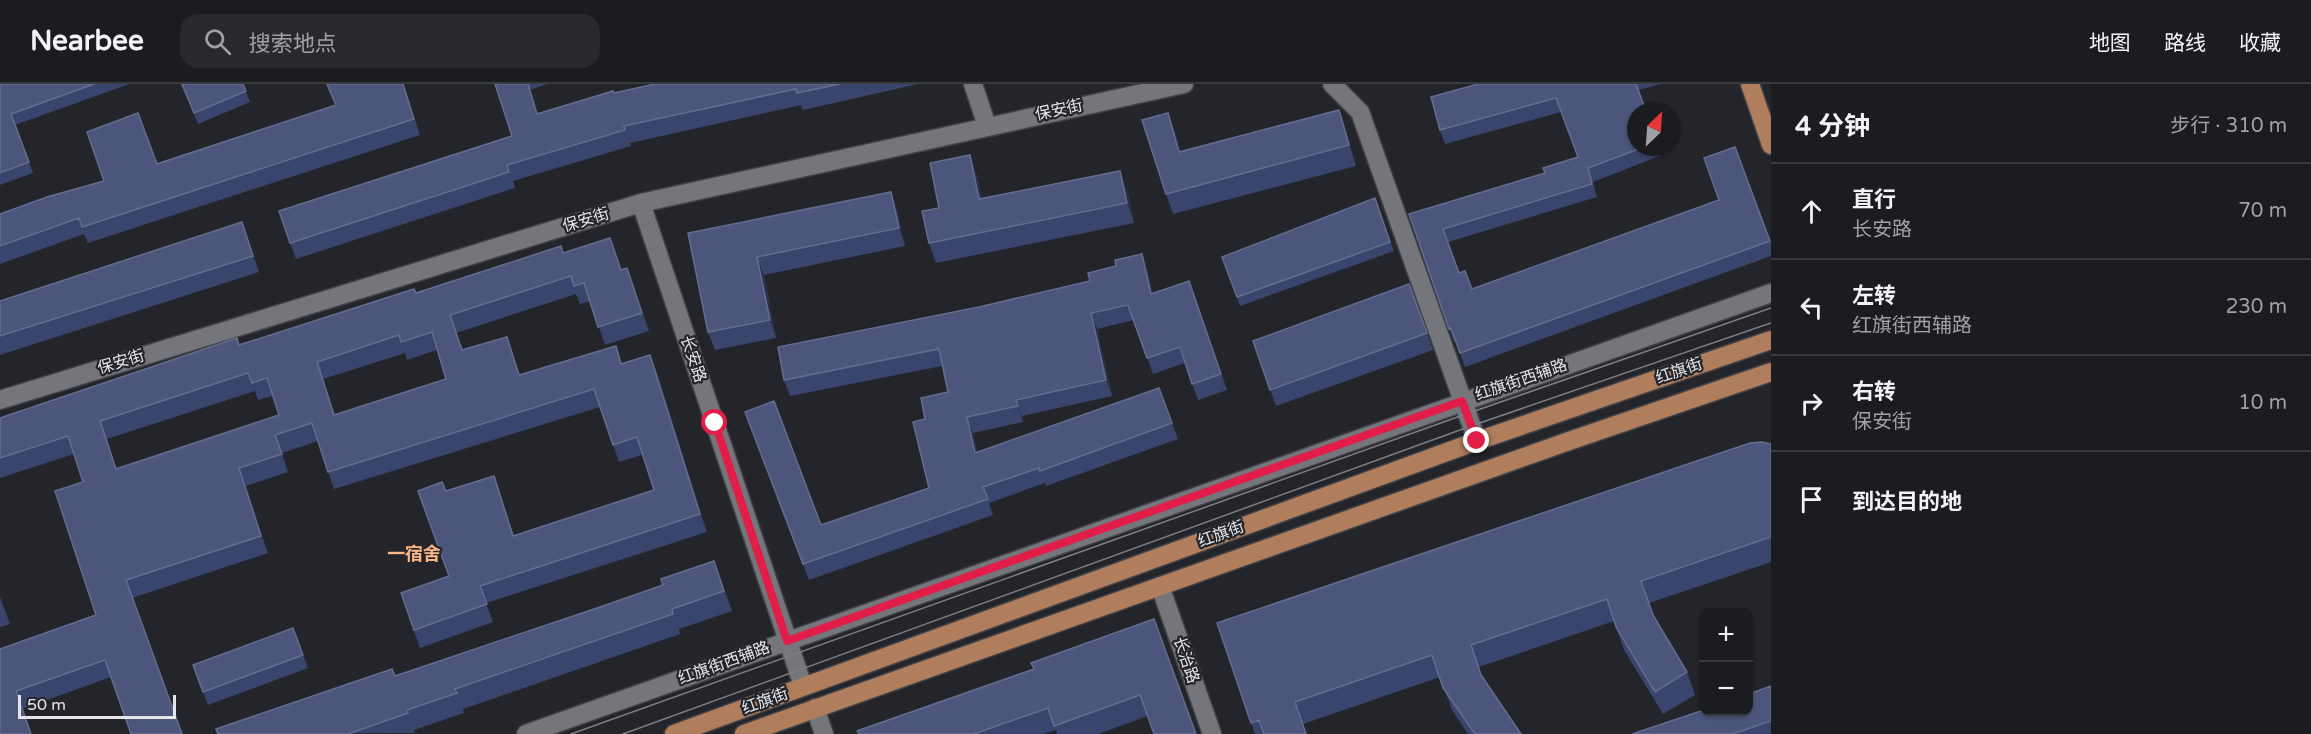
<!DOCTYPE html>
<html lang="zh">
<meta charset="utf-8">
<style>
body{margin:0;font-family:"Varela Round","Noto Sans SC",sans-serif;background:#28292d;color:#f1f3f6}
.controls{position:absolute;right:18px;bottom:18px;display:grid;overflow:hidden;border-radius:12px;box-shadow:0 2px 4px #0004}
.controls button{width:54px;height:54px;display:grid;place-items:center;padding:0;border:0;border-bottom:2px solid #393a3e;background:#1b1c20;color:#f1f3f6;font:30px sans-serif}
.compass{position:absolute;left:1627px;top:18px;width:54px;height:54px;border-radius:50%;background:#1b1c20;box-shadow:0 2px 4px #0004;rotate:25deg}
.scale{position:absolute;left:18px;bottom:15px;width:158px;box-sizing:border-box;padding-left:6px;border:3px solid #e5e6ea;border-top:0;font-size:16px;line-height:21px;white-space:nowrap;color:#e5e6ea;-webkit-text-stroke:4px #24252a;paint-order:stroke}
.stop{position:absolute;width:18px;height:18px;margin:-14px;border:4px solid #e11d48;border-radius:50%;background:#fff}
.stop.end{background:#e11d48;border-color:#fff;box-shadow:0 2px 6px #0008}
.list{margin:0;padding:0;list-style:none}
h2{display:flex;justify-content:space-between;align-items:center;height:78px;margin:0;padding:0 24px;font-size:26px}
h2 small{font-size:20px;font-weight:400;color:#a0a1a5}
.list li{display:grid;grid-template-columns:39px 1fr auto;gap:18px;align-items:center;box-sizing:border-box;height:96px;padding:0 24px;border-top:2px solid #393a3e}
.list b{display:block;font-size:22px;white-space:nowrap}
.list p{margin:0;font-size:20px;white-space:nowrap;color:#a0a1a5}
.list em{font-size:20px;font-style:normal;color:#a0a1a5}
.icon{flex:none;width:33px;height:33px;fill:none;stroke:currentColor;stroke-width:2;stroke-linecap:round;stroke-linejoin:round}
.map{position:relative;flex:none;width:1771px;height:650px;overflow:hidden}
header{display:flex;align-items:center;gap:36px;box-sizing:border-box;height:84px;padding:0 30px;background:#1b1c20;border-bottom:2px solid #393a3e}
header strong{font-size:28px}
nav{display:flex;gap:33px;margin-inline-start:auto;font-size:21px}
.search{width:420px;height:54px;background:#28292d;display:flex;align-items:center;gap:15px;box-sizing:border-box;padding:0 21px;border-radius:18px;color:#a0a1a5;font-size:22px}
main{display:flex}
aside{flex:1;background:#1b1c20}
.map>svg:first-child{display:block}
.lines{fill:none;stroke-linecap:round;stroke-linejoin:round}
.minor-casing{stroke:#414247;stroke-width:21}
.major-casing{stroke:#414247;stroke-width:21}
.minor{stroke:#74767c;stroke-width:18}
.major{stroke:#b07e5c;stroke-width:18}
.tram{stroke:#7e7f84;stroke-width:1.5}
.wall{fill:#3a456e;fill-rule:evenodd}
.shaded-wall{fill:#29314d}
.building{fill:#4c567c;stroke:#646d8d;stroke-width:1.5;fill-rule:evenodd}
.route{stroke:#e11d48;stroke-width:8}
.labels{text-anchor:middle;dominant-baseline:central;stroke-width:4.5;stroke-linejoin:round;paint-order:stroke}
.street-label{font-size:16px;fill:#e5e6ea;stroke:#24252a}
.neighbourhood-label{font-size:18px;font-weight:bold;fill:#fab687;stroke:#24252a}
</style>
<header>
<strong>Nearbee</strong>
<div class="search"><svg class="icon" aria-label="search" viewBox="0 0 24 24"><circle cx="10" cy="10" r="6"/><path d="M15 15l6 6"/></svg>搜索地点</div>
<nav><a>地图</a><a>路线</a><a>收藏</a></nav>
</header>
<main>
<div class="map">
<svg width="1771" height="650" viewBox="0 0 1771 650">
<rect width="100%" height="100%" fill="#24252a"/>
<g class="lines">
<defs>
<path id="minor" d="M973 0 987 42
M1332 0 1360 28 1477 357
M641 119 803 602
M0 316 641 119 1184 0
M1160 502 1212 650
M815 624 824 650
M526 650 1771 209"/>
<path id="major" d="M1750 0 1771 61
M674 650 1477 357 1771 256
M744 650 1569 357 1771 288"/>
</defs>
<use href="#minor" class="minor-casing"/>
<use href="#major" class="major-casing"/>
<use href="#minor" class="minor"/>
<use href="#major" class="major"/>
<path class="tram" d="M571 650 1466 330 1771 224
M623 650 1471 342 1771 239"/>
</g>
<path class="wall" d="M0 0H129L15 41 33 89 0 101Z
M181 0H243L250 18 198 40Z
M326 0H403L420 51 88 159 84 150 0 180V130L335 21Z
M495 0H547L530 6 537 29 614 9 655 0H918L803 26 801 21 630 59 631 62 513 97 515 104 296 175 290 159 512 52Z
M1478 0H1661L1638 6 1636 63H1659L1662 71 1593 98 1597 113 1448 158 1459 189 1472 205 1719 116 1735 63 1771 159V172L1465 283 1456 257 1454 258 1409 130 1545 89 1578 74 1561 28 1445 60 1440 46Z
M1346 46 1356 82 1173 130 1166 110 1176 49 1180 68Z
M977 91 982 115 1127 106 1134 139 936 179 929 159 939 124Z
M1375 114 1394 167 1240 222 1222 173Z
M897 126 905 162 764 191 776 254 715 266 708 248 688 149Z
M242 138 259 188 0 271V217Z
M563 169 621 185 627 184 649 247 605 261 590 217 580 220 576 210 456 249 463 266 507 253 520 291 622 280 650 271 657 289 707 448 486 519 493 538 420 564 401 509 449 492 446 407 494 392 514 452 654 406 642 371 619 378 600 323 334 405 318 357 282 369 288 388 246 402 268 469 132 514 111 593 22 625 0 565 96 531 83 398 74 370 0 394V334L239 261 416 209ZM437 266 446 295 335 331 323 295 405 269 407 276ZM255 307 258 316 273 312 279 331 116 384 107 355Z
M1147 185 1153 210 1189 197 1227 306 1198 316 1185 279 1153 290 1134 236 1097 245 1112 312 1022 332 1023 338 973 349 977 368 1159 304 1178 355 1046 402 1045 399 989 419 993 431 809 496 745 328 821 441 929 404 925 335 948 308 942 282 790 312 784 296 979 223Z
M1409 200 1433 266 1276 322 1253 257Z
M1771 360V478L1649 519 1654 533 1687 588 1695 611 1663 630 1624 566 1614 537 1479 583 1482 591 1521 650H1468L1452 626 1440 593 1303 640 1307 650H1255L1217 539Z
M714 477 732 527 679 545 680 550 463 625 464 629 414 646 415 649 218 650 395 592 663 501Z
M0 513 10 540 0 543Z
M1154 535 1148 632 1098 650H1057L1056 646 1043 650H859L1034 585Z
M293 544 308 584 208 621 193 581Z
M1771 602V650H1632Z"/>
<path class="shaded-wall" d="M528 0 543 46 537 30Z
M1339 26 1346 46 1356 82 1349 61Z
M1168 29 1176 49 1186 88 1179 68Z
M970 71 977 91 987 135 979 115Z
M1120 87 1127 106 1134 139 1127 119Z
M891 108 897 126 905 162 899 144Z
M1142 170 1147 185 1157 226 1151 210Z
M757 173 764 191 776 254 770 236Z
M1091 229 1097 245 1112 312 1106 296Z
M650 271 657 289 707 448 700 430Z
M1016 316 1022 332 1023 338 1018 322Z
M967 333 973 349 981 385 975 369Z
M239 384 246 402 268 469 261 452Z"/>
<path class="building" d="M0 0H94L11 30 29 78 0 89Z
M182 0H243L246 7 194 29Z
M327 0H403L414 35 82 143 79 134 0 162V130L47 113 104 97 87 48 138 29 157 80 336 21Z
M495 0H528L537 30 613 7 614 9 655 0H840L797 9 796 5 624 42 625 46 507 81 509 88 290 159 279 127 512 52Z
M1478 0H1636L1646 27H1636V63H1644L1588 84 1592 100 1443 145 1459 189 1465 187 1472 205 1719 116 1704 74 1735 63 1770 157 1460 269 1451 244 1449 245 1409 130 1545 89 1543 84 1578 73 1556 14 1440 46 1431 13Z
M1339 26 1349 61 1166 110 1142 36 1168 29 1179 68Z
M970 71 979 115 1120 87 1127 119 929 159 922 127 939 124 930 79Z
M891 108 899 144 757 173 770 236 708 248 688 149Z
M1375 114 1390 158 1237 213 1222 173Z
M242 138 253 172 0 252V217Z
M610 154 621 186 627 184 642 229 598 243 584 199 574 202 571 192 450 231 462 266 507 253 519 291 616 262 621 280 650 271 700 430 480 502 487 520 414 546 401 509 449 492 418 407 442 398 446 407 494 392 513 452 654 406 637 353 613 361 594 305 328 388 312 339 275 351 282 370 239 384 261 452 126 496 182 650H131L105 576 16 607 31 650H0V565L96 531 55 407 83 398 68 352 0 374V334L237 254 239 261 414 205 416 209 561 162 563 169ZM432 248 446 295 334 331 317 278 399 251 401 258ZM248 289 252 299 267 294 279 331 116 385 100 337Z
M1142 170 1151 210 1189 197 1221 290 1192 300 1180 263 1147 274 1128 221 1091 229 1106 296 1016 316 1018 322 967 333 975 369 1159 304 1172 339 1040 387 1039 384 983 403 988 415 803 480 745 328 774 317 821 441 929 404 913 338 925 335 921 314 948 308 939 265 784 296 778 263 979 223 1090 197 1088 189 1116 182 1115 176Z
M1409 200 1427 249 1270 306 1253 257Z
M1762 358 1771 360V453L1641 497 1653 531 1687 588 1655 608 1616 543 1607 515 1471 561 1481 591 1521 650H1475L1443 604 1432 571 1295 618 1306 650H1264L1259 636 1251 639 1217 539 1750 359Z
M714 477 724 507 672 525 673 530 455 605 457 609 407 626 408 629 348 650H218L216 645 392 585 395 592 603 522 663 501 661 495Z
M1154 535 1196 650H1154L1140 611 1054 642 1048 624 974 650H859L857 647 1034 585 1031 579Z
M293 544 303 571 203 608 193 581Z
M1771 602V637L1733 650H1632L1704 626V627H1749V610Z"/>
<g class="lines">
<path class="route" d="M715 339 787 557 1462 317 1477 357"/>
</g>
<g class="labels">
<g class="street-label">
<text transform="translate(1059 26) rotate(-12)">保安街</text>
<text transform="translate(586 136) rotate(-17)">保安街</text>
<text transform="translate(693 275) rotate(71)">长安路</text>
<text transform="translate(121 278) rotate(-17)">保安街</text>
<text transform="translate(1679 287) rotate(-19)">红旗街</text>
<text transform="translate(1521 296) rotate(-19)">红旗街西辅路</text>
<text transform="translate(1221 450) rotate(-20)">红旗街</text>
<text transform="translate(1186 576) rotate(71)">长治路</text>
<text transform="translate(724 579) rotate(-20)">红旗街西辅路</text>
<text transform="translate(765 617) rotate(-20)">红旗街</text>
</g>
<g class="neighbourhood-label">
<text x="414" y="470">一宿舍</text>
</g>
</g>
</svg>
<div class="controls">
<button>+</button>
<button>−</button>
</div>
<svg class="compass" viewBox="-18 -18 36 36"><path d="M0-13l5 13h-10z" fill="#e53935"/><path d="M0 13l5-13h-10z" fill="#a0a1a5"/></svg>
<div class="scale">50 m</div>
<div class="stop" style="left:715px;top:339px"></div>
<div class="stop end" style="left:1477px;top:357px"></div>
</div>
<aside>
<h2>4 分钟<small>步行 · 310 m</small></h2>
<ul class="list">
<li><svg class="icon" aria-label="ahead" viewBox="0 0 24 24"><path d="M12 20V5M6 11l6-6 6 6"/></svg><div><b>直行</b><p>长安路</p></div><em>70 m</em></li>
<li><svg class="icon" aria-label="left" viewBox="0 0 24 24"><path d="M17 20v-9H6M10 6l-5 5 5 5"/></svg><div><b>左转</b><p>红旗街西辅路</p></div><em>230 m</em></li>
<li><svg class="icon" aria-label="right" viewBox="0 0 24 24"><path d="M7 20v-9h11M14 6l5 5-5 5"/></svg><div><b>右转</b><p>保安街</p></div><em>10 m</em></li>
<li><svg class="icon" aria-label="arrive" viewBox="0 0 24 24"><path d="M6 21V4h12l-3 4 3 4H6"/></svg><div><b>到达目的地</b></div></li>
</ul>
</aside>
</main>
